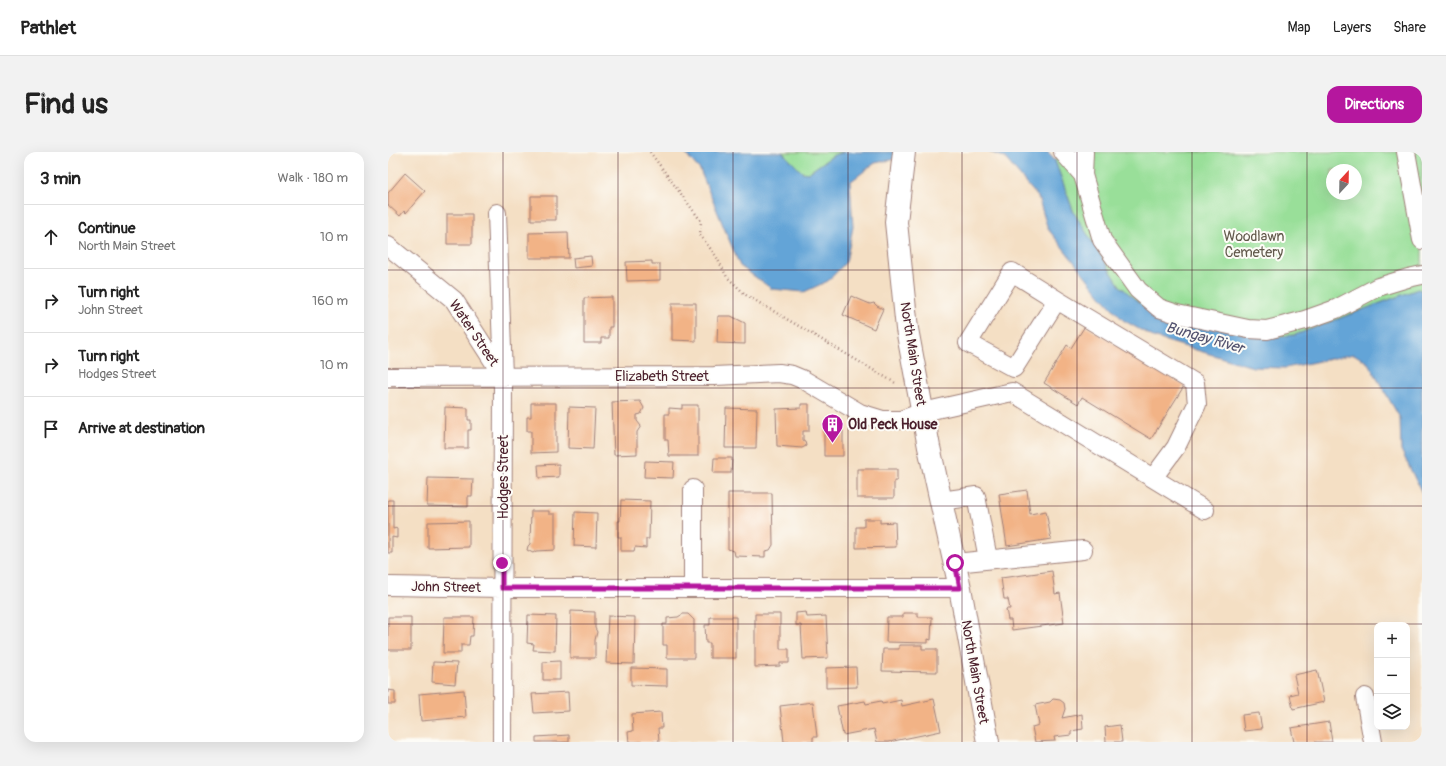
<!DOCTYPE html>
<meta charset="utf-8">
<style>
body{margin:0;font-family:Pangolin,sans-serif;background:#f2f2f2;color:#222}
.controls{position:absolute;right:12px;bottom:12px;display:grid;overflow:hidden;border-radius:8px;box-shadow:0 4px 16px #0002}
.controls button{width:36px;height:36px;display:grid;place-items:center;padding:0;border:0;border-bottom:1px solid #e0e0e0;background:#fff;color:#222;font:20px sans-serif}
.compass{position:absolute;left:938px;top:12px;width:36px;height:36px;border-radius:50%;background:#fff;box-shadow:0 4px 16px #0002;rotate:22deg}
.stop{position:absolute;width:12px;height:12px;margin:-9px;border:3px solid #b5179e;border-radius:50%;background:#fff}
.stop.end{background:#b5179e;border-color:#fff;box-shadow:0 1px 4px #0008}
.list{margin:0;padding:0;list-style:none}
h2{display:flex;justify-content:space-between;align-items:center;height:52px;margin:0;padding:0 16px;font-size:17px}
h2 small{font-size:13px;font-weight:400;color:#767676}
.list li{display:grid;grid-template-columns:26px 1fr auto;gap:12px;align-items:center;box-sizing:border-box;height:64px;padding:0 16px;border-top:1px solid #e0e0e0}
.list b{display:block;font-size:15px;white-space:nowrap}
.list p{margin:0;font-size:13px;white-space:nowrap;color:#767676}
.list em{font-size:13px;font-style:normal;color:#767676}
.icon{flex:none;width:22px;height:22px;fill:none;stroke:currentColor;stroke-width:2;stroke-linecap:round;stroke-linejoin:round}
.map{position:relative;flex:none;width:1034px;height:590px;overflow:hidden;border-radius:12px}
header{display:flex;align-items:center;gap:24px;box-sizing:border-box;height:56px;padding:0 20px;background:#fff;border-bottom:1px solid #e0e0e0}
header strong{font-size:19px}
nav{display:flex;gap:22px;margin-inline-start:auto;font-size:14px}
.intro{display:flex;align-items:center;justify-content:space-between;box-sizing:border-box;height:96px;padding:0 24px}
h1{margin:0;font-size:28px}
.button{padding:10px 18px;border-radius:12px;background:#b5179e;color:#fff;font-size:14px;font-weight:700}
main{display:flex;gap:24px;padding:0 24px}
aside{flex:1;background:#fff;border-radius:12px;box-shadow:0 4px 16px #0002}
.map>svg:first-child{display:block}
.green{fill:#99df99;stroke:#727f62;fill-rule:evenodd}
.water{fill:#64a4d7;stroke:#576281}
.building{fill:#f2b386}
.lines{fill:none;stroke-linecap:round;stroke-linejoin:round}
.minor-casing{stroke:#9f7f78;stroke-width:20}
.major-casing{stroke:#9f7f78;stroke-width:24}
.path{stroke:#9f7f78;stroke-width:2.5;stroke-dasharray:1 3;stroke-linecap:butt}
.minor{stroke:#fff;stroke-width:18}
.major{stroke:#fff;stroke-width:22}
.route{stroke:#b5179e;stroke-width:5}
.grid{fill:none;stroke:#4a1f2b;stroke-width:1;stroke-opacity:0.55}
.labels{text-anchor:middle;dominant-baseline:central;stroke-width:4;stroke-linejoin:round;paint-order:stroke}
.park-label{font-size:14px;fill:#62594c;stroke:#fdfcf7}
.street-label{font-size:14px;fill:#4a1f2b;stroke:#fdfcf7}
.poi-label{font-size:14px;font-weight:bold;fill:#4a1f2b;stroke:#fdfcf7;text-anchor:start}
.water-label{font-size:15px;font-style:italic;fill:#545470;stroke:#fdfcf7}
</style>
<header>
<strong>Pathlet</strong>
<nav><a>Map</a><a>Layers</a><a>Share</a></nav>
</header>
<div class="intro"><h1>Find us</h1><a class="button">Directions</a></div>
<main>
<aside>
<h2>3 min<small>Walk · 180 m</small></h2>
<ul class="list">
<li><svg class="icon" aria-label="ahead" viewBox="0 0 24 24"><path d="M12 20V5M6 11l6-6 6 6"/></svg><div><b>Continue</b><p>North Main Street</p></div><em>10 m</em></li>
<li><svg class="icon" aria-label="right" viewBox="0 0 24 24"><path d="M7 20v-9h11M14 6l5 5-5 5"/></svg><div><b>Turn right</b><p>John Street</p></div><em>160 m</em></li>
<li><svg class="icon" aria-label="right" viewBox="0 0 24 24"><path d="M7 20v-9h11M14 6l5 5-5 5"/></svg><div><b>Turn right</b><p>Hodges Street</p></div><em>10 m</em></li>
<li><svg class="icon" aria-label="arrive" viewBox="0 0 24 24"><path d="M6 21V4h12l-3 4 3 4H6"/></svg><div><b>Arrive at destination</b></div></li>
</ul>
</aside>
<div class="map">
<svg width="1034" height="590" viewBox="0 0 1034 590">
<rect width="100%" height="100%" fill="#fdfcf7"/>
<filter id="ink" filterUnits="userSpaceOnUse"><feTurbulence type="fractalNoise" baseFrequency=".025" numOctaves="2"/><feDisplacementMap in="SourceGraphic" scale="8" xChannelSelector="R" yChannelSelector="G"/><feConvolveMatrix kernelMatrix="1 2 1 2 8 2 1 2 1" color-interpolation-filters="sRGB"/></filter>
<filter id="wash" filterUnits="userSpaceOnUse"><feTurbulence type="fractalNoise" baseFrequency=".012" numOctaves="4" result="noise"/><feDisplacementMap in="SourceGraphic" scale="16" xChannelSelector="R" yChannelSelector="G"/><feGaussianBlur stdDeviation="0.9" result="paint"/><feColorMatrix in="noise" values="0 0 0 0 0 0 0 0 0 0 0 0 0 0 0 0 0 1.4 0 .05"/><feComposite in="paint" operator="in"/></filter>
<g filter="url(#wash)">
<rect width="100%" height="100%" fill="#f4dfc4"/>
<path class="green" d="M394 0H457L446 3 420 21 414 20Z
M673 0H1034V139L1030 137 907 183 875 186 763 161 732 134 686 61 667 9ZM944 18H968V42H944Z"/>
<path class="water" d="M296 0H394L414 20 420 21 446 3 457 0H517L508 7 487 11 462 30 465 75 458 110 440 129 416 140 384 137 352 114 312 18Z
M601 0H660L667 9 686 61 732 134 763 161 876 186 907 183 1030 137 1034 139V341L1013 298 1012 266 980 211 966 202 897 216 865 215 765 185 735 168 714 145 660 77 650 45 616 5Z"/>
<g id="blocks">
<path class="building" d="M17 21 37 39 18 61 16 59 12 64 0 53V41Z
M143 44H168V68H143Z
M59 62H84V92H59Z
M180 80 181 106H141V81Z
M203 104 204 114 186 116 185 106Z
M264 109V112H272V128L239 129 238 110Z
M463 144 482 152 486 151 489 154 495 157 486 177 455 163Z
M224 145V175H221V186H213V191H196V146Z
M284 151H308V189L284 188Z
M330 164H343L357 171V192L329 191Z
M697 174 796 234 763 287 694 245 690 252 656 231 679 193 683 196Z
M252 249 256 256 253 262 249 263V269L253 274 249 280V302L226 303 224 250Z
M143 251H168V300L143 301V279H139V265H143Z
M413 252H421V279H415V288L417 289 418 294 414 296 389 294 388 257 413 256Z
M294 253H310V304H281L280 288H277V262H281V256L294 257Z
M57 255 80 256V268H83V278H80V296H56Z
M181 255 207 256 205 297 180 296Z
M338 256 369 257 368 296H337Z
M436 279H455V304H436Z
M326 306H344L343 321H325Z
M257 309 286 310 285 326 256 325Z
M171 312V325L151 326 150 313Z
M469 317H509V329H506V346H469Z
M40 326 85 327 84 344H80V355L39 354Z
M639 338 642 362 658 359 663 387 619 394 611 342Z
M340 341H384L385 393 382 398 377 399V405L347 404 346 399 340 397Z
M0 348H5V377L9 376V386L4 385V401H0Z
M233 348 262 349 261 387H258V396L247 395 246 399H233V385H230V369H232Z
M143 359H161V362H167V398L148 399 145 401 139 398 140 394 142 392Z
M187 360 209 361 208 395 186 394Z
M476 367H492V371L507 370 508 395 468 396V375H476Z
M81 369V395L40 396V370Z
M664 419 667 442 672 441 676 471 624 478 623 468H620L618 457H622L620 447H616L613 426Z
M183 459 207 460V476L209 480 207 488V506H182Z
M418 460 419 465 438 464 440 506 415 507 413 473H408V461Z
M515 461H530V465H544L543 488 540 487V491L498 490 499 465H515Z
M295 462H300L306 468V506H279V493H275V472H279V466L290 465Z
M367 462H392V497H401V511H392V514L367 515Z
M140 463 168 464 167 499 145 498 146 492 139 491Z
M220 464 247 465 246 512 218 511Z
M0 465H23V498H0Z
M56 465H86L85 484H82L81 493H73V501H55Z
M322 465H348V506H322V491H318L317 473H322Z
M511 493H534V497H549V520L494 519 495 497H511Z
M172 509V528H155V510Z
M45 510 69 511 67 532 44 530Z
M468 515 469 535 438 536V516Z
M243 516 279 517V534L243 533Z
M929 518 936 550 905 557 902 543 910 541 906 523Z
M0 538 7 539V552H0Z
M76 538 78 565 33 569 31 542Z
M180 540 181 559 146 561 144 542Z
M546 547 553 579 501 590H489L486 577 455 583 449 554 477 549 478 552 493 549 494 552 513 548 514 554Z
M665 547 672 548 676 551 677 557 674 566 694 562 695 577 683 579V583L666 585 667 589 647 590 644 575 651 573 647 553 662 550Z
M425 550 429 585H425V590H396L392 554Z
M273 560 274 576H270L271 590H241L240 580 245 579 244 562Z
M871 561 874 577 856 579 854 563Z
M941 570 944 590H906L903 576Z
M732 573 734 590H718L717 575Z
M181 583V590H148V585Z"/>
</g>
</g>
<g filter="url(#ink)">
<use href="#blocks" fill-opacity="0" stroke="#9f7f78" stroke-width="1"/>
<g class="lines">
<defs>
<path id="minor" d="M675 0 695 23 714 88 750 138 771 156 789 162 860 177 879 178 917 168 948 157 990 135 1020 126 1034 123
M1018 0 1034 88
M695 23 696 0
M109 61 115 224 114 590
M0 94 66 148 115 224
M669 148 624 120 580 191 626 216 669 148 807 231 809 252 788 295 765 326
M0 225 326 224 391 221 404 223 416 228 472 261 495 268H513L535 260 624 240 817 358
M553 349 588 344 600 407
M567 411 695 398
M0 434 114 436H572
M305 435V337
M977 545 985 590"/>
<path id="major" d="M516 0 508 70 519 177 541 295 572 436 600 590"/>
</defs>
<use href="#minor" class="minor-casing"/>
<use href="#major" class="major-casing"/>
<path class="path" d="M262 0 313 69 312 83 328 104 339 125 358 143 509 232"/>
<use href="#minor" class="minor"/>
<use href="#major" class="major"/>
</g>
</g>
<g class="lines" filter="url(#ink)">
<path class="route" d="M114 411V436H572L567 411"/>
</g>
<path class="grid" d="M115 0V590M230 0V590M345 0V590M460 0V590M574 0V590M689 0V590M804 0V590M919 0V590M0 118H1034M0 236H1034M0 354H1034M0 472H1034"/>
<defs>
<symbol id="building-pin" viewBox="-11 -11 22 30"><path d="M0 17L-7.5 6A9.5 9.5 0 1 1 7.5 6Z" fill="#b5179e" stroke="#fdfcf7"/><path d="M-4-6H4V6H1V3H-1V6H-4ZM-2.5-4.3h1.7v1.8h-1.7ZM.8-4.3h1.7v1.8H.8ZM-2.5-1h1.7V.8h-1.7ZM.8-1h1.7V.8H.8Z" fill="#fff"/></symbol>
</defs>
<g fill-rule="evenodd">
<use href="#building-pin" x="432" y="260" width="25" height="34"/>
</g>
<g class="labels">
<g class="park-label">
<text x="866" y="84">Woodlawn<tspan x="866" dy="16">Cemetery</tspan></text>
</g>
<g class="street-label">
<text transform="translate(86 181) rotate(56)">Water Street</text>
<text transform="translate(525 202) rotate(81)">North Main Street</text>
<text x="274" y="224">Elizabeth Street</text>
<text transform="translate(115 325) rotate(-90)">Hodges Street</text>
<text transform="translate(58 435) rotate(1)">John Street</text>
<text transform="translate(587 520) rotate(80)">North Main Street</text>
</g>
<g class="poi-label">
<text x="460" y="272">Old Peck House</text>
</g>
<g class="water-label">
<text transform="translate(817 186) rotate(16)">Bungay River</text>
</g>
</g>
</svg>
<div class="controls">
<button>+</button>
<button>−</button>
<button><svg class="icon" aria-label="layers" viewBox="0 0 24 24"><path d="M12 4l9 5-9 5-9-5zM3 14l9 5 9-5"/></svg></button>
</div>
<svg class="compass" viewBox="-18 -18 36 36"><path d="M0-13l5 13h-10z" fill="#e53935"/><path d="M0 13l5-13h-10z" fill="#767676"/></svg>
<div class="stop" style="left:567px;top:411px"></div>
<div class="stop end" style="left:114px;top:411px"></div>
</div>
</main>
